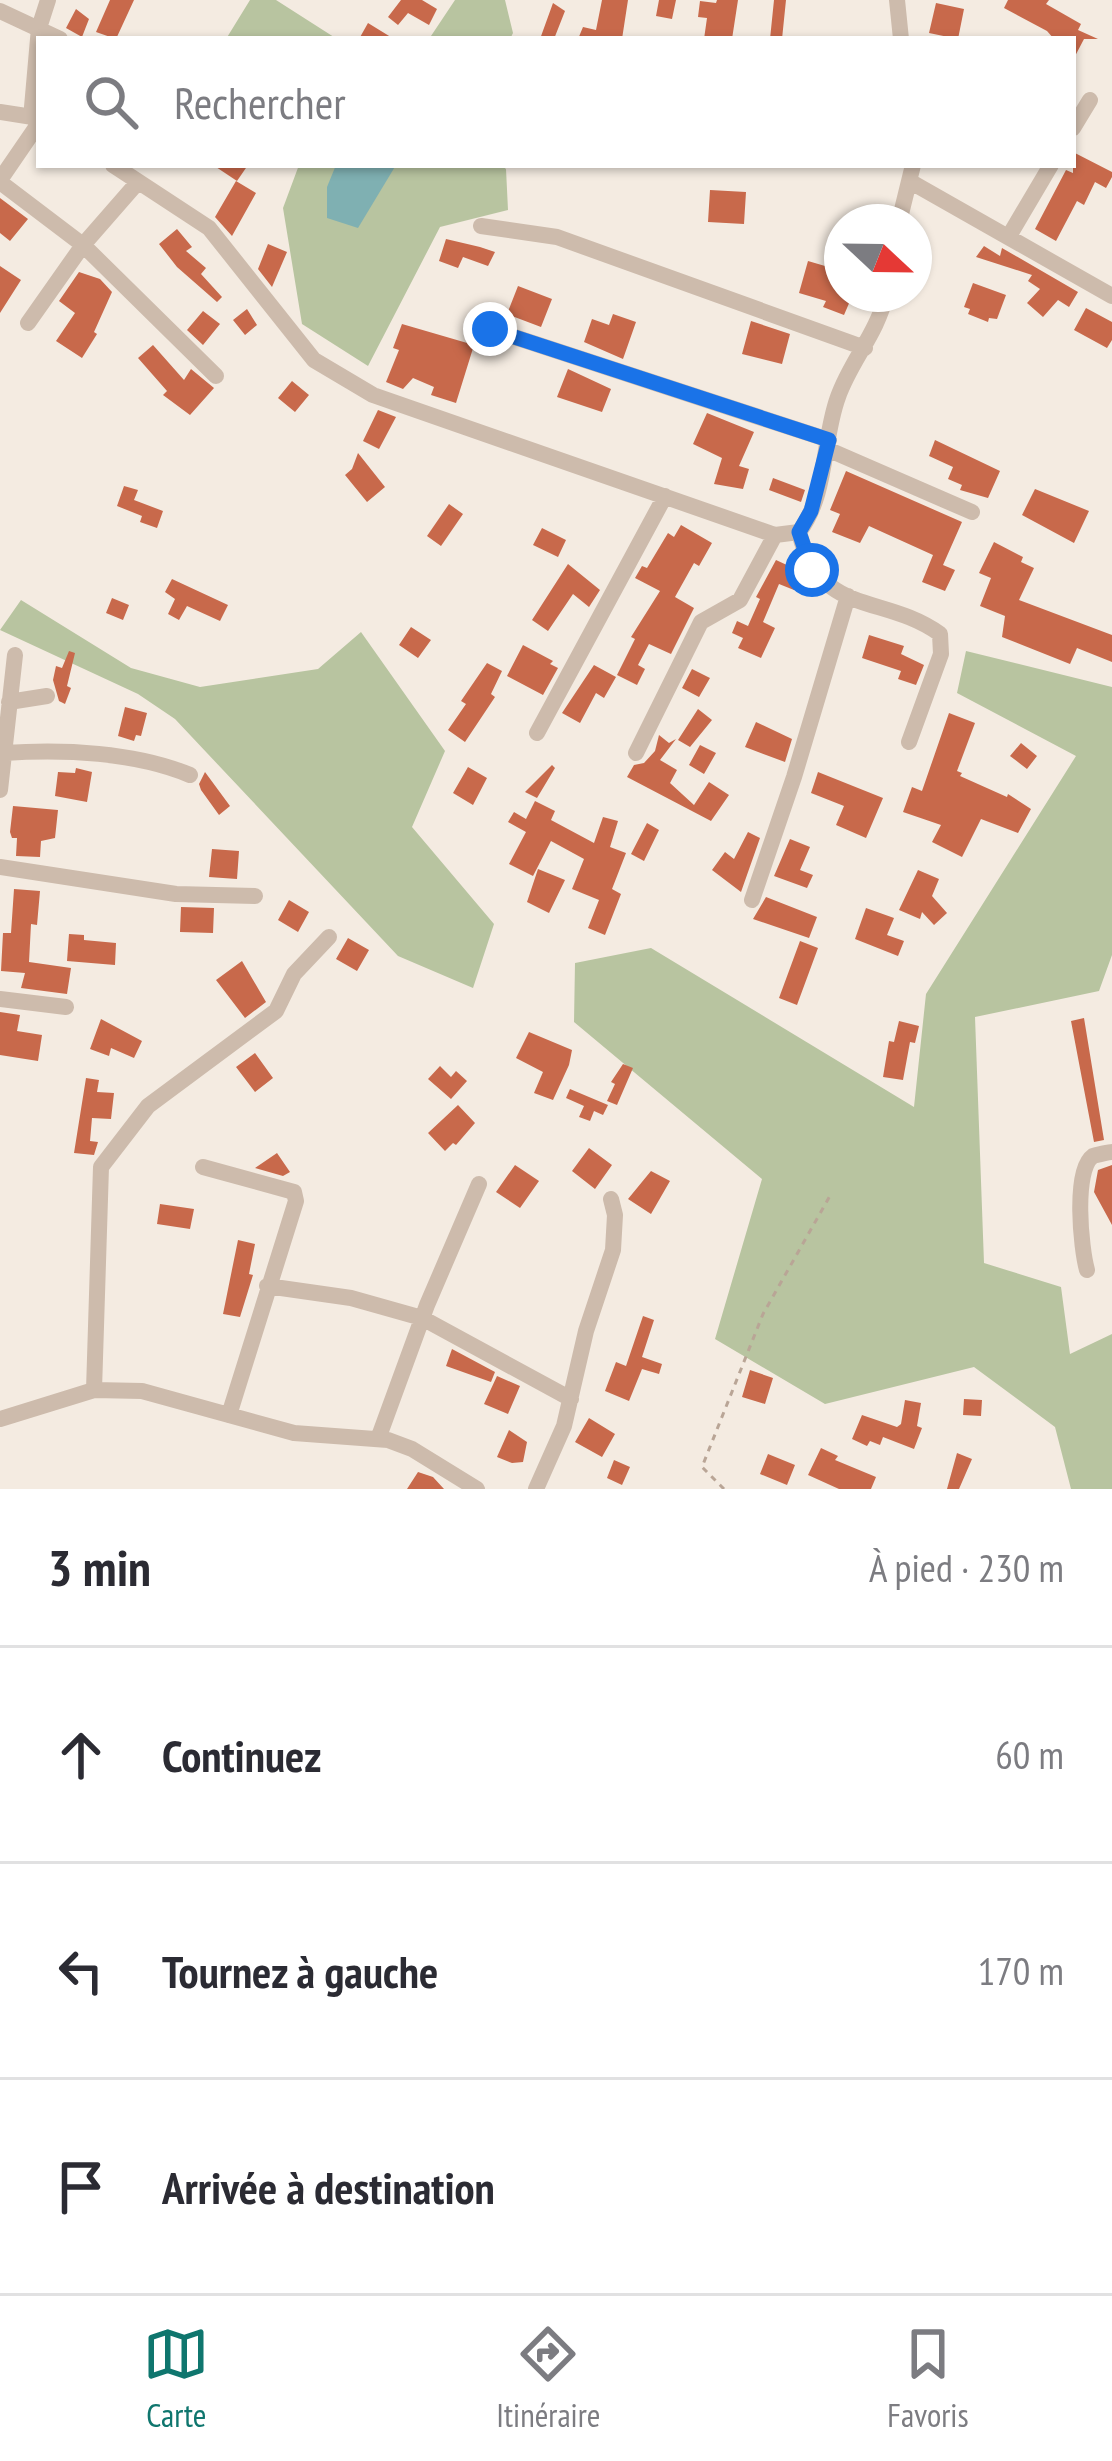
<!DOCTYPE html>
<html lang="fr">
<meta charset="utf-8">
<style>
body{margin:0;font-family:"PT Sans Narrow",sans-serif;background:#f7f7f7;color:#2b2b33}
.compass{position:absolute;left:824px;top:204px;width:108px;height:108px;border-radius:50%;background:#fff;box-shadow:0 3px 9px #0004;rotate:112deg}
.stop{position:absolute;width:36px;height:36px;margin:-27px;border:9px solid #1a73e8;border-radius:50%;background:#fff}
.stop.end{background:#1a73e8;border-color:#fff;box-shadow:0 3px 12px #0008}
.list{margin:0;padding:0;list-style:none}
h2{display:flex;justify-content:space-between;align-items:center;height:156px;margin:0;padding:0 48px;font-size:51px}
h2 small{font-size:39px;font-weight:400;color:#7c7c81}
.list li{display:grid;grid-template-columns:78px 1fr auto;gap:36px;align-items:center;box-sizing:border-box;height:216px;padding:0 48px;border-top:3px solid #e1e1e2}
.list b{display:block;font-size:45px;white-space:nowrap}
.list em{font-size:39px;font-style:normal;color:#7c7c81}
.icon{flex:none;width:66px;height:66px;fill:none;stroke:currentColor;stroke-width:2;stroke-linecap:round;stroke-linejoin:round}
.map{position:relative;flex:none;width:1112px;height:1489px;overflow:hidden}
.search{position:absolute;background:#fff;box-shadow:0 3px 9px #0004;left:36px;right:36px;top:36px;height:132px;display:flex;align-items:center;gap:30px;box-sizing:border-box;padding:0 42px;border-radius:0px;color:#7c7c81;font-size:45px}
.sheet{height:804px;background:#fff}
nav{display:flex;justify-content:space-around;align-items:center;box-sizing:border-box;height:168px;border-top:3px solid #e1e1e2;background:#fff;font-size:33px;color:#7c7c81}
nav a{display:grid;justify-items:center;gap:6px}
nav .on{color:#0f766e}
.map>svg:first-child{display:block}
.green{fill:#b8c4a0}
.water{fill:#7fb0b2}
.building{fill:#c8694b}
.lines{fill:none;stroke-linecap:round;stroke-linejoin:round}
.path{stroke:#b9a596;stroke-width:3;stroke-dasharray:6 6;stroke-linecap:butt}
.minor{stroke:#cdbbac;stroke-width:16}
.route{stroke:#1a73e8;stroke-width:15}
</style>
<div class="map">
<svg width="1112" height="1489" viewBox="0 0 1112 1489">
<rect width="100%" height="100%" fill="#f4ebe1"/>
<path class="green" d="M250 0H276L337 39H226Z
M455 0H505L513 33 510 39H429Z
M299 165H501L506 169 508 210 440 227 368 366 302 324 283 208Z
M21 600 131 668 200 687 318 669 361 632 445 751 412 827 494 924 473 988 398 956 175 719 138 694 0 630Z
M966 651 1112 687V955L1099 991 975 1017 984 1263 1061 1287 1070 1354 1112 1334V1489H1071L1055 1427 974 1367 825 1404 715 1339 762 1179 574 1022 575 963 651 948 914 1107 926 994 1076 756 957 693Z"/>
<path class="water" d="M336 165H396L358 228 327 218V187Z"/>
<path class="building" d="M110 0H134L116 39 96 32Z
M401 0H422L437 9 429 25 408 13 398 25 388 17Z
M602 0H628L622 39H578L583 27 596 30Z
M659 0H676L672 19 656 16Z
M717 0H738L732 39H704L707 18 698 17 700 1 716 3Z
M774 0H786L782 39H770Z
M1008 0H1049L1046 4 1081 24 1078 30 1098 39H1084L1073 60V39H1054L1047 31 1004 8Z
M553 3 565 11 554 39H540Z
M936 3 964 9 958 39 929 33Z
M76 9 89 19 82 37 66 28Z
M368 23 394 39H359Z
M1073 152 1112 172V177L1106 188 1095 182 1084 205 1077 201 1056 241 1035 229 1066 170 1073 173Z
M213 165H248L237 181Z
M236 181 256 193 232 236 215 217Z
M710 190 746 192 744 224 708 222Z
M0 198 28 219 10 241 0 233Z
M177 229 192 247 186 251 206 268 201 274 222 297 217 302 177 267 159 244Z
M446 239 480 247 495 252 488 266 463 257 458 268 439 261Z
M268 244 287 252 272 287 258 269Z
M984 246 1000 256 1002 248 1078 292 1069 307 1058 300 1043 317 1027 303 1040 289 1028 281 1032 275 976 257Z
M808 261 842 271V294H853L844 315 823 307 826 301 799 293Z
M0 266 21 280 0 313Z
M79 272 100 279 112 292 94 332 97 334 82 358 56 341 75 313 59 301Z
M973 283 1006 295 997 319 989 318 988 322 968 314 970 309 964 307Z
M518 286 552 299 541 327 507 314Z
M1086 308 1112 322V340L1107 348 1074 330Z
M247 309 257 325 245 335 233 320Z
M203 311 220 324 203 345 187 330Z
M613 314 636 322 623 359 584 342 592 319 609 325Z
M751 321 790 334 782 364 742 354Z
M402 324 474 345 456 403 431 395 434 387 413 378 403 389 386 382 399 350 393 348Z
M153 345 184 380 191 369 214 388 190 415 163 395 167 391 138 358Z
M568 369 611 389 602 412 557 397Z
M292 381 309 395 295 412 278 398Z
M378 410 396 417 379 449 363 441Z
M707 413 754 432 739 466 749 469 743 489 714 484 722 458 693 444Z
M935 440 1000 471 988 498 960 490 962 485 948 479 953 467 929 456Z
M358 453 385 487 367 502 345 475 352 469Z
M846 471 962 522 943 565 955 570 945 591 922 582 933 555 869 526 860 543 832 532 840 514 830 510Z
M773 478 805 490 801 502 769 490Z
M124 486 138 490 134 500 163 511 157 528 140 522 142 516 117 506Z
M1035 489 1089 511 1074 543 1022 515Z
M449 504 463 514 441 546 427 536Z
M681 525 712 543 699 566 694 563 675 597 694 608 671 654 649 644 638 665 645 669 637 685 617 675 635 639 631 637 660 591 635 578 642 566 647 568 668 533 674 537Z
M542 528 566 540 558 557 533 545Z
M994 542 1023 557 1021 562 1034 568 1019 600 1112 635V662L1077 648 1070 664 1002 637 1005 616 980 606 991 578 979 573Z
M776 560 802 572 794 590 779 584 763 622 775 628 761 658 738 648 743 638 732 633 737 621 748 626 760 599 756 597Z
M568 564 600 590 589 607 573 594 548 631 532 620Z
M172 579 228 605 220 621 187 606 179 620 168 614 175 599 165 592Z
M112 598 129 605 123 620 106 613Z
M411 627 431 640 418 658 399 645Z
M869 635 904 646 901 654 924 665 916 685 898 679 901 671 862 658Z
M523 645 553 661 550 664 558 668 543 695 507 676Z
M69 651 75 653 67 686 71 688 65 704 59 701 53 680 56 666 62 668Z
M487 663 502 671 491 694 495 697 465 742 448 730 466 704 461 701Z
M594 665 616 677 604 698 596 693 580 723 562 713Z
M692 669 710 678 699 697 682 688Z
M125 707 147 713 141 736 136 735 134 741 118 736Z
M698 709 712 720 690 747 678 740Z
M949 713 975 723 957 771 962 773 960 776 1007 797 1008 794 1031 809 1018 833 981 819 962 857 932 842 941 825 903 812 912 787 922 791Z
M756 722 792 739 785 762 745 747Z
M659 735 669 743 676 739 660 760 677 770 670 783 694 805 709 782 729 795 711 821 627 777 634 765 644 763 655 751Z
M1021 743 1037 756 1027 769 1010 756Z
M700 745 716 753 704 774 689 765Z
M552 765 555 768 537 798 525 792Z
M468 767 487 778 473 805 453 793Z
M76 768 92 772 87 802 55 796 58 772 75 773Z
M205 772 230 806 219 815 201 790 199 784Z
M818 772 883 798 866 838 836 825 844 806 811 793Z
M535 801 555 811 551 820 594 843 603 817 618 821 610 847 626 853 612 889 621 894 605 935 588 928 599 900 572 889 584 859 551 841 533 876 509 864 526 832 508 822 514 812 526 819Z
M13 806 58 810 55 838 41 841 40 857 16 856 17 838H12L10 832Z
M647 823 659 830 644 861 631 854Z
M748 832 760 838 741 892 712 870 725 852 734 859Z
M790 839 810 847 800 870 813 875 807 888 774 876Z
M212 849 239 851 237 879 209 877Z
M538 869 565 880 549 913 527 902Z
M918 870 939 879 932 896 947 913 934 925 922 912 920 919 899 910Z
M14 889 40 891 37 925 31 924 29 962 71 968 67 994 21 988 25 973 1 971 3 933H11Z
M766 897 817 917 809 938 753 919Z
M289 900 309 912 298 932 278 920Z
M181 907 214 908 213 933 180 932Z
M866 908 894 918 887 935 904 941 898 956 855 939Z
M69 934 84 935V940L116 943 115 965 67 961Z
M348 938 369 950 357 971 336 959Z
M800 941 818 948 797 1005 779 998Z
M242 961 266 1002 245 1018 216 980Z
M0 1012 20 1015 17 1031 42 1035 38 1061 0 1055Z
M1084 1018 1104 1140 1094 1142 1071 1021Z
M101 1019 142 1041 134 1058 111 1048 109 1056 90 1049Z
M899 1021 919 1026 915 1043 910 1042 903 1080 883 1077 889 1041 894 1042Z
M529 1032 572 1050 569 1065 553 1100 534 1093 543 1072 516 1058Z
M255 1053 273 1078 255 1092 236 1067Z
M623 1064 633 1068 617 1105 607 1101 615 1084 611 1082Z
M440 1066 451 1077 456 1071 467 1081 451 1099 428 1079Z
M86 1078 99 1080 97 1092 114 1093 111 1119 92 1118 90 1141 98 1142 94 1155 74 1153Z
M570 1089 608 1105 603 1115 594 1111 590 1121 579 1117 584 1106 566 1098Z
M458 1105 475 1123 456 1145 453 1143 445 1151 428 1133Z
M589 1148 612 1165 595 1189 572 1171Z
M277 1153 290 1172 283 1176 255 1168Z
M515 1165 539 1181 520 1208 496 1192Z
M1112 1165V1225L1094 1192 1098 1170Z
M651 1171 670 1181 651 1214 628 1199Z
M160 1204 194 1209 190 1229 157 1224Z
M238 1240 255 1244 249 1274 253 1275 240 1317 223 1314Z
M643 1316 654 1320 642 1357 662 1364 659 1374 642 1369 629 1401 605 1391 616 1362 626 1366Z
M452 1349 495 1372 491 1382 446 1366Z
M750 1370 773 1378 765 1404 742 1397Z
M497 1376 520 1386 508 1414 484 1404Z
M964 1399 982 1400 981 1416 963 1415Z
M905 1400 921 1403 917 1426 922 1428 914 1449 883 1437 880 1445 870 1441 867 1446 852 1439 862 1415 897 1427 901 1424Z
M589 1418 615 1434 602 1457 575 1442Z
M509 1430 527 1442 523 1462 512 1463 497 1457Z
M821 1448 838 1456 835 1460 876 1477 871 1489H839L808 1475Z
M957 1453 972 1459 959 1489H947Z
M768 1454 795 1465 787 1485 760 1474Z
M614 1460 630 1467 622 1485 607 1478Z
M418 1472 433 1477 444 1489H407Z"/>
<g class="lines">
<path class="path" d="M724 1489 702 1467 763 1314 831 1194"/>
<path class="minor" d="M897 0 901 39
M0 11 60 39
M32 107 39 28 48 0
M0 112 39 118
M1073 128 1090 100
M113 165 209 228 314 360 373 395 775 535 799 532
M0 180 39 123
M0 182 83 245 138 182
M911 182 1112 296
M899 222 913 165
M481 226 557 237 865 348
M1009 236 1051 165
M886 294C878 333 851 360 838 397 822 440 828 494 799 532 820 618 883 593 940 634L941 654 909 742
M28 323 83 245 216 376
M490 329 829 440
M827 449 972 512
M9 702 47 696
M537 733 665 496
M4 753C63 749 135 752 190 775
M636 753 701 622 740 600 775 535
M0 790 15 655
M0 867 176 894 255 896
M752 900 794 777 848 596
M0 999 66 1007
M203 1167 294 1192 296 1201 229 1415
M1087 1270C1081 1249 1073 1170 1093 1156 1095 1155 1110 1152 1112 1152
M267 1286 351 1298 422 1318 571 1399
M94 1390 101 1167 148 1106 276 1011 294 974 329 937
M0 1419 94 1390 142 1391 294 1433 388 1440 412 1449 477 1489
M378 1439 427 1305 479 1184
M536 1489 564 1426 586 1331 613 1250 615 1215 611 1199"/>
</g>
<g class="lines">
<path class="route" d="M490 329 829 440 811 511 799 532 812 570"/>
</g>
</svg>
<svg class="compass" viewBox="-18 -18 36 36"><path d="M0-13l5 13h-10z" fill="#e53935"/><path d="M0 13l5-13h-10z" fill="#7c7c81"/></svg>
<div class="stop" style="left:812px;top:570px"></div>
<div class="stop end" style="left:490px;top:329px"></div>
<div class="search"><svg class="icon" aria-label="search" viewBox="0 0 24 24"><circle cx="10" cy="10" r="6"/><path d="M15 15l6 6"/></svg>Rechercher</div>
</div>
<section class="sheet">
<h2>3 min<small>À pied · 230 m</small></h2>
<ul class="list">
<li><svg class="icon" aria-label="ahead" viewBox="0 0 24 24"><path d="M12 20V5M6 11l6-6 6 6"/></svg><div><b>Continuez</b></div><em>60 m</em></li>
<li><svg class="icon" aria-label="left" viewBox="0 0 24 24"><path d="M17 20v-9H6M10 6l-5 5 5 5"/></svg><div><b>Tournez à gauche</b></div><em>170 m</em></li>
<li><svg class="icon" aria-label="arrive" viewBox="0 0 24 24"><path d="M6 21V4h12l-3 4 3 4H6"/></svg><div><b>Arrivée à destination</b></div></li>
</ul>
</section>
<nav>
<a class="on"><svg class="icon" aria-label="map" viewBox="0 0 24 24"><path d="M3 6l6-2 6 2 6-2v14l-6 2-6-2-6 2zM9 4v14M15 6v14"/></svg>Carte</a>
<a><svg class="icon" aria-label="directions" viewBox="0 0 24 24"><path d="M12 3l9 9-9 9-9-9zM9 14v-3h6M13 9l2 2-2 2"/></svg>Itinéraire</a>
<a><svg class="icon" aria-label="saved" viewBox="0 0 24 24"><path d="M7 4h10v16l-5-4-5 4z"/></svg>Favoris</a>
</nav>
